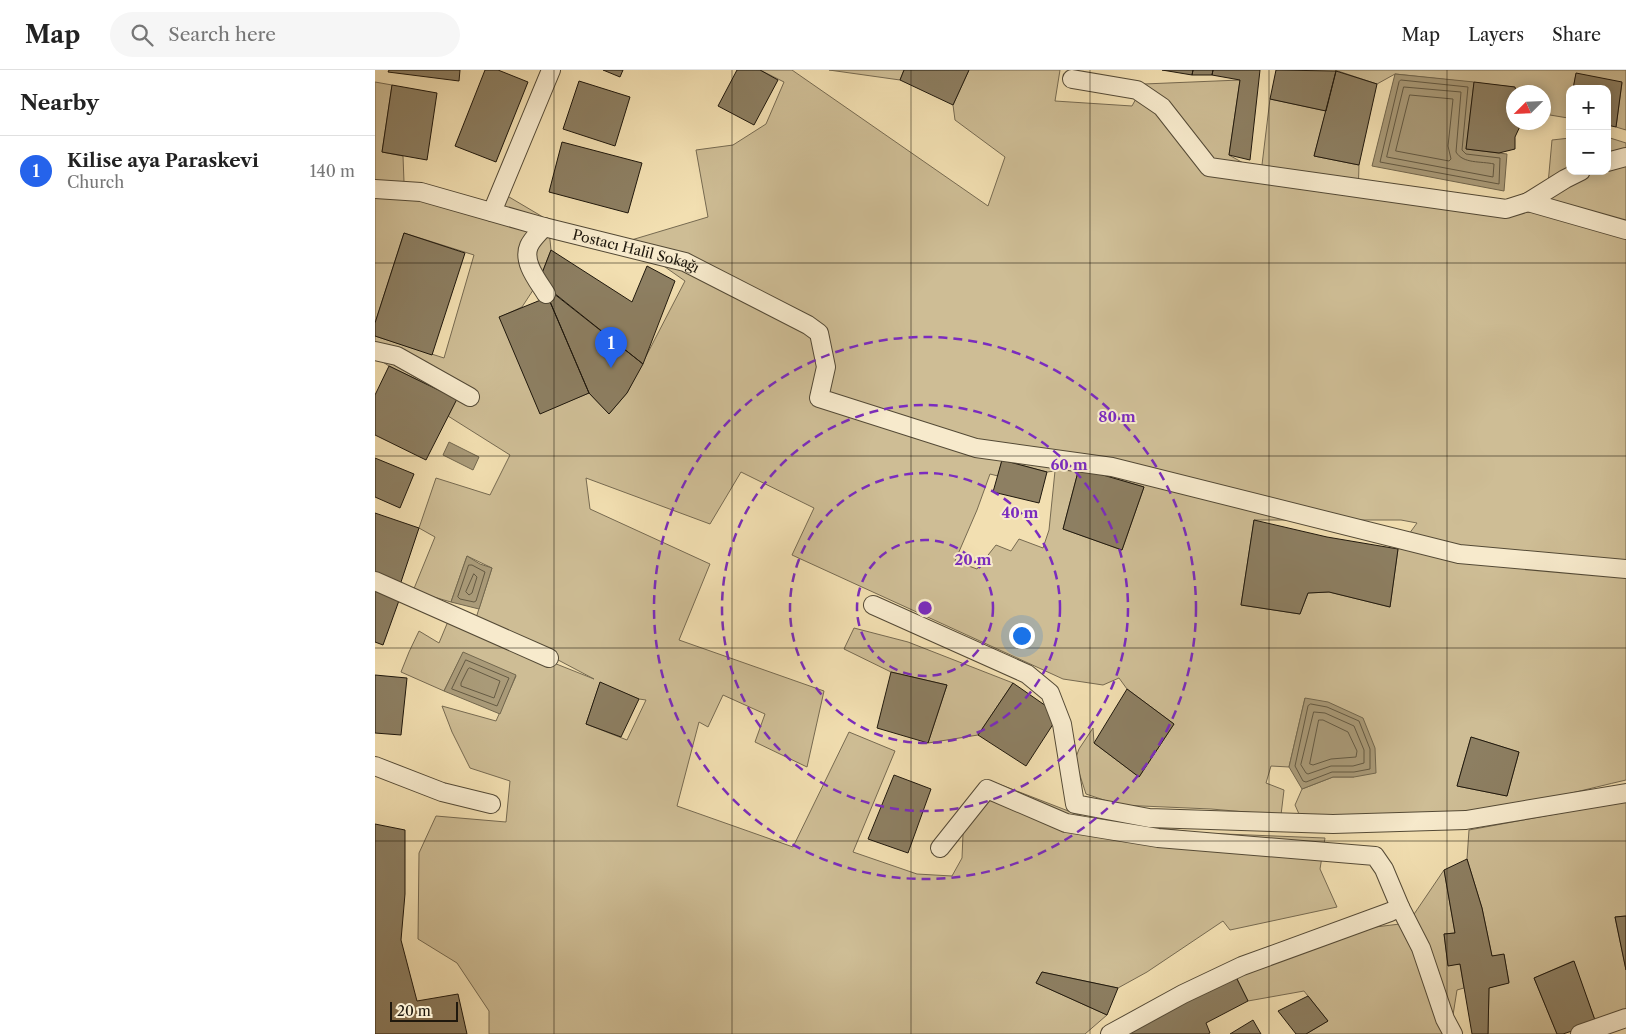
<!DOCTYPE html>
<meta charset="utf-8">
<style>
body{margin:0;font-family:"Libre Caslon Text",serif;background:#f6f6f6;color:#222}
.controls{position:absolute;right:15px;top:15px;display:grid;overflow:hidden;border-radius:10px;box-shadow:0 2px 12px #0003}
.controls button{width:45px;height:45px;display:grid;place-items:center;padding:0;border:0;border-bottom:1px solid #e0e0e0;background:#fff;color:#222;font:25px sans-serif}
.compass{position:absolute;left:1131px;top:15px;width:45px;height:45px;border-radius:50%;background:#fff;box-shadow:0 2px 12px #0003;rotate:246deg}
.scale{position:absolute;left:15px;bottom:12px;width:68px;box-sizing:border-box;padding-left:5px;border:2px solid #1f180d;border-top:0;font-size:14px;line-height:18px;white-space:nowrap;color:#1f180d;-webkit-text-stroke:4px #f7eacc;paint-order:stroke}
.you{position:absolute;left:646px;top:565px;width:18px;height:18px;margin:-12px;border:4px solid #fff;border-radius:50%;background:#1a73e8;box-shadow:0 0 0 8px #1a73e833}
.badge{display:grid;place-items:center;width:32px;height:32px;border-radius:50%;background:#2563eb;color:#fff;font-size:16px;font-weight:700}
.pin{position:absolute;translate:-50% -41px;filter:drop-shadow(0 1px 2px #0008)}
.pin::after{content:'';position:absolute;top:26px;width:18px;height:15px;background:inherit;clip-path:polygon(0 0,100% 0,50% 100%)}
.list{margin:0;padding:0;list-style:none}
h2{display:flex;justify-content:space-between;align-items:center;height:65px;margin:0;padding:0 20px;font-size:21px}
h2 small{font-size:16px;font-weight:400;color:#767676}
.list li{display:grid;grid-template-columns:32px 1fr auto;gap:15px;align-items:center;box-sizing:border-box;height:70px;padding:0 20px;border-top:1px solid #e0e0e0}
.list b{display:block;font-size:19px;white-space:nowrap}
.list p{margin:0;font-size:16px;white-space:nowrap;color:#767676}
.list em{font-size:16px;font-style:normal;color:#767676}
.icon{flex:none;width:28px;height:28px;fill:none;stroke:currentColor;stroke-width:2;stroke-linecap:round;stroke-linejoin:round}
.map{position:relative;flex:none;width:1251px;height:964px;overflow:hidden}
header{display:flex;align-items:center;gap:30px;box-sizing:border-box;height:70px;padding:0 25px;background:#fff;border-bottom:1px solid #e0e0e0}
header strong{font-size:24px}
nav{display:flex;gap:28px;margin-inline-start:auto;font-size:18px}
.search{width:350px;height:45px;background:#f6f6f6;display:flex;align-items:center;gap:12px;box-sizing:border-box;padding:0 18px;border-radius:28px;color:#767676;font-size:19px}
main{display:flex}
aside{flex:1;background:#fff}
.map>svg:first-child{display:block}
.green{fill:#cebd95;stroke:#766a51;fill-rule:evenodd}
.water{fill:#aa9b79;stroke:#72674e}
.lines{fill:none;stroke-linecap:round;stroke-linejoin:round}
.shore{stroke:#645a43;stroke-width:1}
.building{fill:#8d7f62;stroke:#1f180d}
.street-casing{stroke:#544a36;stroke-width:20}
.street{stroke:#f7eacc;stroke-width:18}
.grid{fill:none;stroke:#1f180d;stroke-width:1;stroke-opacity:0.55}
.ring{fill:none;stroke:#7b2cbf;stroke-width:2.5;stroke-dasharray:9 6}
.labels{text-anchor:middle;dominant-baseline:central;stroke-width:4;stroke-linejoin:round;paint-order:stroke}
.street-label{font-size:14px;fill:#1f180d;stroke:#f7eacc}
.centre{fill:#7b2cbf;stroke:#f7eacc;stroke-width:2.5}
.ring-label{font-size:15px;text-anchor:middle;font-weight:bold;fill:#7b2cbf;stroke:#f7eacc;stroke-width:4;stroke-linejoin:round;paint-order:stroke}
</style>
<header>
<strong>Map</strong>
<div class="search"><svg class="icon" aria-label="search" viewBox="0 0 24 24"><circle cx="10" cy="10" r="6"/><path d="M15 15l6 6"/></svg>Search here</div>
<nav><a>Map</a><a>Layers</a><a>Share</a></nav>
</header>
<main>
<aside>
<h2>Nearby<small></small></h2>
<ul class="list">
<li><span class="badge">1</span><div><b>Kilise aya Paraskevi</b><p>Church</p></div><em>140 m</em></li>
</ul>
</aside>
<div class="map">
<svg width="1251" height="964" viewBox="0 0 1251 964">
<rect width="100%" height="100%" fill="#f2dfb1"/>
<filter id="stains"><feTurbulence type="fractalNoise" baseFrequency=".004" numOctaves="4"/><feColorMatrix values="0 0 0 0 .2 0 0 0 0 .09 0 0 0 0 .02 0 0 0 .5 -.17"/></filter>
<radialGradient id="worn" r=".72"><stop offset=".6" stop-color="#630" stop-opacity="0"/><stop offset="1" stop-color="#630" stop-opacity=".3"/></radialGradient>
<path class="green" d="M385 0H417L613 136 630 87 580 50 578 35 594 0H685L680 31 757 36 769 14 865 10 854 85 886 103 895 29 951 41 939 86 984 95 983 127 1162 143 1173 114 1177 70 1195 68V101H1232V67L1251 73V710C1212 719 1172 730 1132 736 1064 747 993 750 924 744L920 735 927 719 958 707H979L930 628 914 697 896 696 891 713 909 720 906 745 836 739 744 735 711 724 700 690 704 679 718 658 719 673 764 707 799 654 752 619 744 608 728 615 688 609 417 485 439 438 366 402 335 454 211 408 215 439 335 494 304 570 449 621 432 697 380 672 390 644 348 625 333 657 324 652 302 736 418 777 474 662 520 681 478 782 542 804 577 806 587 788 588 764 597 738 621 713 714 749 824 763 950 768 945 799 962 837 855 860 848 851 772 902 743 918 667 902 661 913 732 945 710 964H114V941L82 893 43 869 44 783 61 746 131 752 135 711 95 698 77 662 67 636 121 651 141 606 88 583 69 621 26 602 34 582 44 561 64 573 74 549 116 568 219 609 153 574 101 548 117 498 92 486 76 532 38 521 60 467 44 458 61 408 115 425 135 385 73 346 81 329 14 296 0 287V266L69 288 99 185 29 163 0 253V12L17 15 7 82 28 86 29 112 110 148 129 124 173 150 176 180 164 211 147 237 125 247 165 343 214 323 234 344 252 323 310 211 253 171 333 147 321 80 358 75 391 54 409 12ZM627 390 672 402 680 401 674 460 668 478 644 469 636 481 621 475 602 499 580 491 602 440 615 404 623 406ZM704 398 769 417 747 480 688 459ZM879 450H1026L1042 453 1023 479 1015 537 954 522 933 523 925 544 866 535ZM225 613 264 629 271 630 252 670 211 654ZM1096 667 1144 682 1132 726 1082 716Z
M454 0H529L525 10Z
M960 0H1251V60L1241 57 1247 13 1201 4 1198 19H1195V36L1193 48 1169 44 1168 22H1143L1139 17 1020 4 1002 14Z
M479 558 533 572 638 613 603 665 553 673 572 615 516 602 469 579Z
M1251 731V846L1240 847 1251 900V944L1221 953 1198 891 1159 908 1182 964H1113L1114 918 1134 912 1129 885 1117 886 1107 838 1092 789 1094 760Z
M1069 800 1080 863 1069 864 1073 895 1085 894 1089 918 1082 920 1075 964H931L953 951 929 921 873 931 858 901 968 861 1033 853Z"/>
<path class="water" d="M1020 4 1099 12 1091 79 1132 84 1129 121 997 96Z
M74 372 104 387 98 400 68 385Z
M92 486 105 494 117 498 104 539 76 532Z
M88 582 141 605 125 644 69 621Z
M930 628 953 632 988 648 1000 678 1001 703 979 707H958L927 719 914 697Z"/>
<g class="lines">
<path class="shore" d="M1026 10 1093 17 1087 80 1091 84 1125 88 1124 114 1005 92 1024 12Z
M1029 17 1086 22 1081 82C1088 94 1106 91 1119 94L1118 107 1012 87Z
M1035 25 1078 29 1073 76 1076 89 1074 91 1021 81Z
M94 495H97L110 502 101 531 99 532 85 529 83 527Z
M99 504 102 507 97 523 94 525 91 522Z
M91 590 134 608 122 636 77 619Z
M95 598 125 611 119 628 86 616V613L93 599Z
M936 634 952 637 984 651 995 679V699L979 702H957L931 712 928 711 920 696 933 636Z
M939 642 950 643 979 656 989 680V693L978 696H956L933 704 931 703 926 695Z
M944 650H948L973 662 982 681 981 687 956 689 938 695 935 694Z"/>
</g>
<path class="building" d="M14 0H85L84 11 13 2Z
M110 0H123L153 12 121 92 80 76Z
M228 0H248L245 7Z
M362 0H385L403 10 379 55 343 36Z
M529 0H594L578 35 525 10Z
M787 0H818L817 5Z
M818 0H838L837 5H817Z
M838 0H885L875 90 854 85 865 10 837 5Z
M901 0 961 1 951 41 895 29Z
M961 1 1002 14 984 95 939 86Z
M1201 3 1247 12 1241 57 1232 55V19H1198Z
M204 11 255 27 240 76 188 59Z
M1099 12 1140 17 1141 22H1138V52H1147L1140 67V79L1124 83 1091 79Z
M17 15 62 23 52 90 7 82Z
M187 72 267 93 253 143 174 122Z
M29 163 90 183 57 285 0 266V253Z
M176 180 257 232 272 196 300 211 268 294 164 211Z
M178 223 268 294 252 323 234 344 214 323 173 227Z
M173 227 214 323 165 344 124 247Z
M14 296 82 329 51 390 0 365V325Z
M0 388 39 404 25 438 0 427Z
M627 390 672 402 664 433 618 422Z
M704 398 769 417 747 480 688 459Z
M0 443 44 458 25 515 0 505Z
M879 450 952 467 1023 479 1015 537 954 522 933 523 925 544 866 535Z
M0 515 26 525 8 575 0 572Z
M516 602 572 615 553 673 502 658Z
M0 605 32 608 26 665 0 663Z
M225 612 264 629 246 667 211 654Z
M638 613 684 645 651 696 603 665Z
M752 619 799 654 764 707 719 673Z
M1096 667 1144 682 1132 726 1082 716Z
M519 705 556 719 533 783 493 769Z
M0 754 30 760V824L26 870 42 931 83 924 92 964H0Z
M1092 789 1107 838 1117 886 1129 884 1134 913 1114 918 1113 964H1097L1085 894 1073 896 1069 864 1080 863 1069 800Z
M1251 846V900L1240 847Z
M1199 891 1221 953 1188 964H1182L1159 908Z
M858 901 873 931 831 953 835 963 833 964H739Z
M667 902 743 918 732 945 661 913Z
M933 926 953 951 931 964H921L903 941Z
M878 950 886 964H855Z"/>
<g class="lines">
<defs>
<g id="street">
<path d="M697 9 762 20 787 37 834 97 1131 139 1153 132 1190 109 1206 101"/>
<path d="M1232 92 1251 87"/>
<path id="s1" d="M0 119 46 122 169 157 310 192 433 255 444 263 451 297 444 328 601 378 737 397 1084 484 1251 499"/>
<path d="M1153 132 1251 160"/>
<path d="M117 142 176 0"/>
<path d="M169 157C164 163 157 169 154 176 147 192 163 211 171 224"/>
<path d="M0 281 22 286 95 327"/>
<path d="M0 511 174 588"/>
<path d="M498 535 652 604 675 623 687 654 700 734 774 748 958 754 1091 750 1251 723"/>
<path d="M0 696 67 722 116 734"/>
<path d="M565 778 612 719 691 753 783 768 1000 786 1009 799 1025 837 1015 842 867 896 808 924 735 964"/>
<path d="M1025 837 1046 878 1070 949 1078 964"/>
<path d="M1205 964 1251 948"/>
</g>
</defs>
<use href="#street" class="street-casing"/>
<use href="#street" class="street"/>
</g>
<path class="grid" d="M179 0V964M357 0V964M536 0V964M715 0V964M894 0V964M1072 0V964M0 193H1251M0 386H1251M0 578H1251M0 771H1251"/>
<g class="ring">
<circle cx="550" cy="538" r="68"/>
<circle cx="550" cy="538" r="135"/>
<circle cx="550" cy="538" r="203"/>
<circle cx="550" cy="538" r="271"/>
</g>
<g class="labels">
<g class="street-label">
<text stroke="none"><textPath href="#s1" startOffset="269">Postacı Halil Sokağı</textPath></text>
</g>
</g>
<circle cx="550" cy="538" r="8" class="centre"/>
<g class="ring-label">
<text x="742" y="352">80 m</text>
<text x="694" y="400">60 m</text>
<text x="645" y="448">40 m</text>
<text x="598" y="495">20 m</text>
</g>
<rect width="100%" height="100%" filter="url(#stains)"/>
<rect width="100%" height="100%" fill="url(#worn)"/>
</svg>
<div class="controls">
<button>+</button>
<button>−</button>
</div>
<svg class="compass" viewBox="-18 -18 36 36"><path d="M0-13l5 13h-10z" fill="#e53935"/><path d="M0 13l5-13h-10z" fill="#767676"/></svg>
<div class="scale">20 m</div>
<div class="you"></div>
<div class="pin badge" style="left:236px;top:298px">1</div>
</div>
</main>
